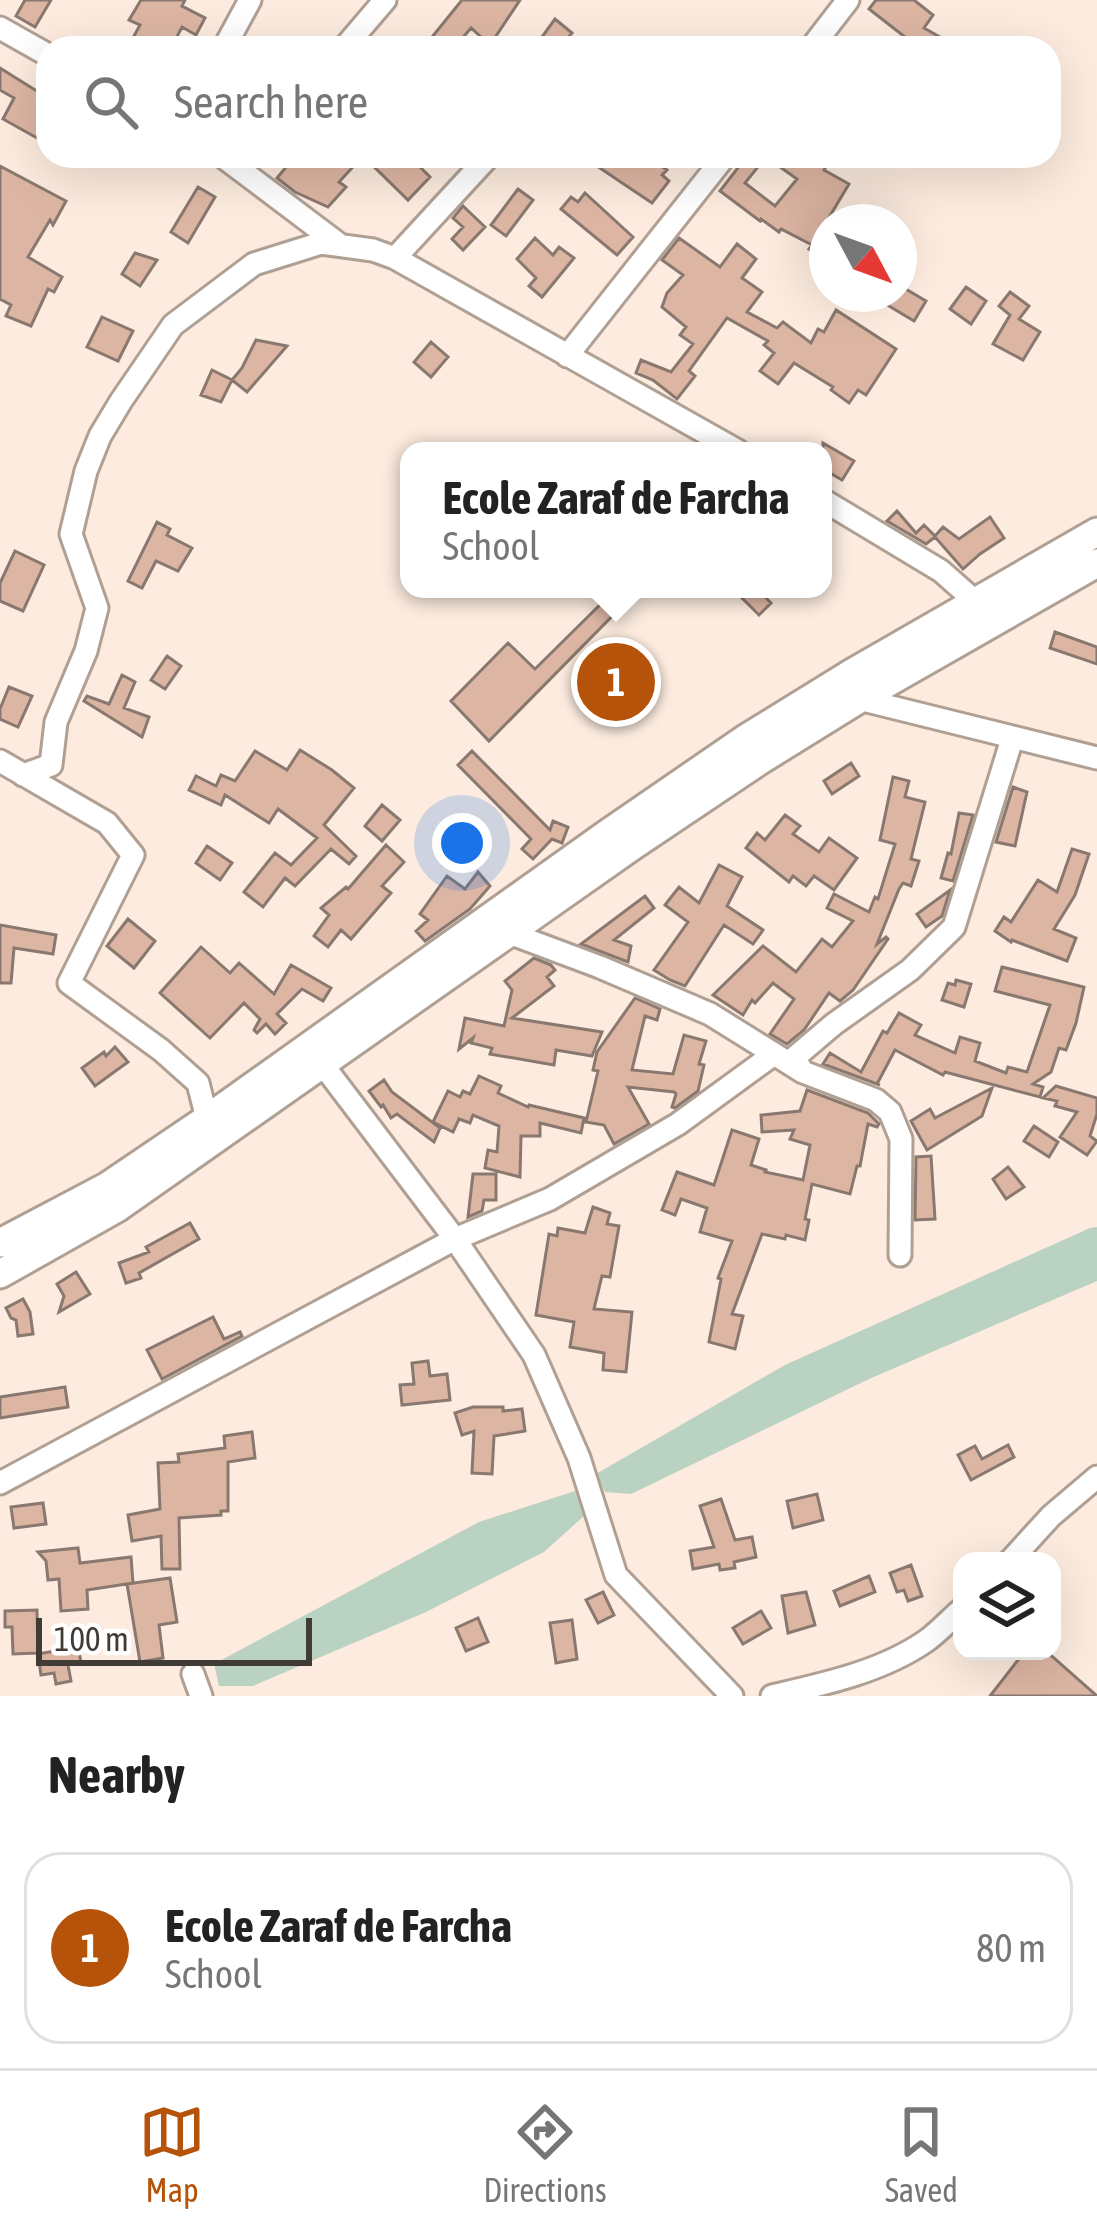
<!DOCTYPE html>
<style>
body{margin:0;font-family:"Asap Condensed",sans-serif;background:#f6f6f6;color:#222}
.controls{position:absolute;right:36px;bottom:36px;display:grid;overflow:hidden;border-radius:24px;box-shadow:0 12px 48px #0002}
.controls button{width:108px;height:108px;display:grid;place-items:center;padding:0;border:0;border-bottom:3px solid #e0e0e0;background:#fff;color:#222;font:60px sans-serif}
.compass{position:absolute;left:809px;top:204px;width:108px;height:108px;border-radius:50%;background:#fff;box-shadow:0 12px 48px #0002;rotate:131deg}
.scale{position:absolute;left:36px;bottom:30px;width:276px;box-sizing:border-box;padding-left:12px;border:6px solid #413b36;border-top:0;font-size:33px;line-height:42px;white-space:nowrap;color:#413b36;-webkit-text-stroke:9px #fff;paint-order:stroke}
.you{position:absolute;left:462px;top:843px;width:42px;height:42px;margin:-30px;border:9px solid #fff;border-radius:50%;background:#1a73e8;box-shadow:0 0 0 18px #1a73e833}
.badge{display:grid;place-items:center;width:78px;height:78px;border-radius:50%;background:#b45309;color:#fff;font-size:39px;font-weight:700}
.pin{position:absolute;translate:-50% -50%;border:6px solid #fff;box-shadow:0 3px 12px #0006}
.popup{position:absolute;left:400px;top:442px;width:432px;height:156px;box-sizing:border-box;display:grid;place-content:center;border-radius:24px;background:#fff;filter:drop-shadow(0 3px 9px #0005);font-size:39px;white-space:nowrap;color:#767676}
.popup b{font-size:45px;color:#222}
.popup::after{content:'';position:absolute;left:50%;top:100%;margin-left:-24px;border:24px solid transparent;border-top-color:#fff}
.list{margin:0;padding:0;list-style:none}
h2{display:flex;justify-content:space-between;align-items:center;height:156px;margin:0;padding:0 48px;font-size:51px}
h2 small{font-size:39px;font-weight:400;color:#767676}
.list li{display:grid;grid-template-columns:78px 1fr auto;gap:36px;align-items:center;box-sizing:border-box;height:192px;margin:0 24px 24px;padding:0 24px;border:3px solid #e0e0e0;border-radius:36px}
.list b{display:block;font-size:45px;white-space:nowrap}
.list p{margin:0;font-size:39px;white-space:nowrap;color:#767676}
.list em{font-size:39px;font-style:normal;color:#767676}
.icon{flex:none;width:66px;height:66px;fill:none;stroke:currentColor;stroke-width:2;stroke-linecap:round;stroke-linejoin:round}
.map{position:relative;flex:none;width:1097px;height:1696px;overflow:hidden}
.search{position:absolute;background:#fff;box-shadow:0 12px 48px #0002;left:36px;right:36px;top:36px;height:132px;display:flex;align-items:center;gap:30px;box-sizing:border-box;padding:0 42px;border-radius:36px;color:#767676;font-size:45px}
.sheet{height:372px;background:#fff}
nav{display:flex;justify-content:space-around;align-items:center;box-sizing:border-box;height:168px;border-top:3px solid #e0e0e0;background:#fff;font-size:33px;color:#767676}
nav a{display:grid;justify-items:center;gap:6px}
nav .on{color:#b45309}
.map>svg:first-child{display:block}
.green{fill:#b9d2c1}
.building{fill:#ddb6a3;stroke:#89786f;stroke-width:3;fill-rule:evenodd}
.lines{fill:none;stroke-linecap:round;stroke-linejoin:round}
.minor-casing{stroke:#b0a094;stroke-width:27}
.tertiary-casing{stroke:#b0a094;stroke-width:33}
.minor{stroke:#fff;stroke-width:21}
.tertiary{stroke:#fff;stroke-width:27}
</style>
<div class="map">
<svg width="1097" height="1696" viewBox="0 0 1097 1696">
<rect width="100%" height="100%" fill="#fcebde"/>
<path class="green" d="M1097 1227V1281L869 1379 631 1494 605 1492 596 1474 785 1365 1090 1228Z
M575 1491 585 1515 544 1552 426 1612 253 1686H219L214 1664 479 1522Z"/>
<path class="building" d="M25 0H51L35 27 16 16Z
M141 0H185L182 6 205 18 196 35 182 27 171 48H154L134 36 140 25 129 20Z
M462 0H520L490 45 471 28 454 48H436L428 42Z
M876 0H914L933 15 924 28 940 37 934 48H919L869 9Z
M555 19 572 33 559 48H534Z
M0 68 48 98V118L37 138 3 119 14 98 0 90Z
M308 156H363L339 182 346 187 328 207 295 192 277 178 292 160 299 166Z
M363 156H409L430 177 408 200Z
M582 156H646L667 170 662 175 669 181 652 203Z
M747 156H833L824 170 849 184 818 236 827 241V260L809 249 812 245 781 229 779 232 761 219 760 221 720 191ZM766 157 797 179 775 206 745 183Z
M0 166 66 201 53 225 50 220 28 257 62 277 54 292 48 289 31 326 6 316 11 305 0 299Z
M198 187 215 197 188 243 171 232Z
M518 189 533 200 506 236 491 225Z
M585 193 633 237 617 255 561 209 571 197 578 202Z
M463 206 485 227 463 250 452 239 463 227 453 218Z
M535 238 553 255 559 247 574 258 542 297 529 286 536 278 517 259Z
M679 238 720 267 737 244 756 259 742 278 762 292 747 312 777 328 783 322 811 343 818 329 824 332 836 310 896 349 866 395 858 390 849 403 831 390 833 387 794 363 778 384 760 371 774 353 764 345 768 341 727 318 689 371 695 376 677 399 653 380 636 373 641 360 671 372 693 344 680 335 686 327 662 307 667 293 683 275 662 260Z
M135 253 157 260 140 286 122 274Z
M899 285 926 301 914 321 869 294H899Z
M966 287 986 301 971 324 950 309Z
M1010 292 1029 306 1019 319 1040 332 1023 360 993 344 1010 315 999 306Z
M102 317 133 331 118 361 87 347Z
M256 340 287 346 247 392 232 380 242 368Z
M431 342 448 357 431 377 414 362Z
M212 370 232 380 221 402 201 395Z
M823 443 854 461 842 480 823 469Z
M897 511 916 533 924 525 935 536 943 527 959 539 990 517 1004 538 980 554 963 569 935 537 926 544 887 521Z
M157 522 170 529 167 535 192 548 178 571 156 561 142 588 128 581Z
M15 551 44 565 23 611 0 601V583Z
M616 589H639L489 741 451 701 508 643 535 669Z
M733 589H757L771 603 759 615Z
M1055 632 1097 647V664L1050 648Z
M167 656 181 666 165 689 151 680Z
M122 675 135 682 124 708 149 717 142 737 84 701 87 696 109 704Z
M9 687 32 696 18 727 0 719V709Z
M300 750 332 770 354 788 324 825 356 856 349 864 331 849 295 886 285 878 263 907 244 892 267 863 275 853 291 865 317 838 278 809 269 823 225 795 221 805 189 790 196 776 216 786 221 775 235 781 255 751 287 770Z
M472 751 550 830 553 821 568 827 562 843 552 839 533 859 522 849 531 839 458 765Z
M851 763 859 776 832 794 824 781Z
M893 777 909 781 905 797 925 802 911 859 919 861 911 886 903 883 899 889 877 944 886 937 888 939 853 990 840 1001 829 993 804 1030 787 1044 770 1034 794 999 773 983 755 1003 752 1000 743 1015 713 995 763 946 796 972 822 939 832 947 853 921 827 908 834 894 869 912 875 897 878 899 895 844 880 840Z
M1013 787 1027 792 1015 846 996 842Z
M382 805 400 820 382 841 365 826Z
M959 813 973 815 953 881 941 878 948 853 951 854Z
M785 815 800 826 793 834 819 852 829 838 857 858 834 890 814 876 806 886 793 876 789 882 746 848 757 833 765 840Z
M386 845 404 862 382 886 391 893 351 939 341 930 328 947 314 936 329 915 321 908 346 887 348 889Z
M207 846 232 863 220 880 196 863Z
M1072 849 1089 854 1075 895 1054 929 1076 938 1067 961 1012 940 1011 942 995 931 1004 917 1011 922 1038 880 1057 892Z
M719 865 742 877 727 906 763 930 753 944 724 925 685 986 670 980 654 970 688 922 665 905 679 887 699 903Z
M478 872 490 886 470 909 425 941 416 931 428 920 420 914 447 876 465 889Z
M950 890 942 916 926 927 917 914Z
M645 896 654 908 614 940 631 946 628 962 581 944Z
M128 919 155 941 134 968 107 946Z
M0 925 56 935 53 954 14 948 11 983H0Z
M201 947 230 973 239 963 274 994 291 965 331 988 323 1001 302 989 277 1014 286 1023 275 1034 266 1024 257 1033 254 1030 260 1019 244 1003 210 1038 160 993Z
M534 958 551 965 555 970 547 977 554 986 512 1018 602 1032 592 1056 556 1050 554 1065 490 1054 492 1048 471 1043 473 1038 459 1049 465 1018 504 1026 512 990 505 981Z
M1002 967 1084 987 1076 1023 1066 1050 1059 1048 1051 1072 1033 1084 1043 1087 1040 1097 945 1072 943 1075 895 1050 877 1084 880 1085 823 1064 830 1053 861 1072 883 1031 887 1033 899 1013 921 1025 915 1035 955 1053 960 1037 980 1043 975 1061 1006 1073 1008 1067 1027 1072 1050 1005 995 991Z
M956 980 971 984 964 1007 942 1000 948 983 955 985Z
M635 998 660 1009 657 1020 645 1016 632 1070 673 1074 684 1035 706 1041 699 1064 704 1065 698 1091 675 1108 672 1107 676 1094 674 1092 628 1087 649 1124 614 1144 604 1125 586 1122 598 1071 593 1070 597 1052Z
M115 1047 128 1062 95 1086 82 1068 104 1052 106 1056Z
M479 1076 501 1086 498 1093 528 1107 529 1105 584 1118 581 1133 540 1123V1136H521L520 1177 485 1168 488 1150 497 1152 499 1126 473 1115 470 1123 459 1119 453 1132 433 1122 448 1091 460 1097 463 1091 470 1094Z
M384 1080 392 1092 440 1128 434 1142 397 1114 391 1118 383 1105 381 1107 369 1091Z
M1056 1086 1097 1098V1114L1090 1136 1097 1141 1087 1155 1060 1137 1077 1112 1055 1106 1057 1101 1043 1098Z
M992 1088 982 1116 927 1150 911 1121 930 1109 935 1118Z
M807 1090 868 1113 879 1124 877 1127 868 1124 860 1166H857L850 1194 812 1184 805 1219 809 1220 805 1240 786 1235 785 1239 762 1234 732 1314 743 1316 735 1349 709 1342 721 1279 718 1278 732 1241 700 1232 707 1208 681 1199 675 1215 662 1210 677 1172 714 1185 732 1130 759 1139 751 1165 766 1170 765 1172 803 1180 810 1145 790 1139 794 1130 762 1132 761 1115 800 1111Z
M1034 1126 1058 1142 1049 1157 1024 1141Z
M931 1156 935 1219 915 1220 916 1157Z
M1008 1167 1024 1187 1006 1199 993 1179Z
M473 1174H496V1200H484L482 1211 468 1217Z
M593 1207 610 1213 607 1224 619 1226 610 1277 602 1276 594 1309 632 1312 626 1372 603 1370 604 1353 570 1347 574 1322 536 1315 549 1234 557 1236 558 1228 585 1233Z
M190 1223 199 1239 139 1273 141 1278 126 1283 119 1263 149 1252 146 1247Z
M76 1272 90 1294 59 1312 64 1296 57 1284Z
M23 1299 30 1312 33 1334 18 1336 16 1320 11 1318 6 1308Z
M213 1317 224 1339 240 1332 242 1336 162 1379 147 1350Z
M428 1361 430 1376 447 1374 450 1400 402 1405 400 1385 414 1384 412 1363Z
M65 1387 68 1407 0 1418V1397Z
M473 1407H503V1411L522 1409 525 1431 494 1436 492 1474 472 1473 474 1431 462 1435 455 1413Z
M252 1432 255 1458 228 1462V1511H221V1515L179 1518 180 1569H162L161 1536 132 1541 128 1515 160 1509 158 1463 179 1462 178 1454 225 1448 224 1436Z
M1008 1445 1014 1457 971 1480 958 1455 975 1446 982 1459Z
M817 1494 823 1520 793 1528 787 1501Z
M721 1499 735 1540 752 1537 756 1557 734 1562 735 1568 720 1570 719 1564 693 1569 690 1551 714 1547 700 1506Z
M43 1503 46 1524 14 1528 11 1507Z
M78 1548 80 1563 131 1557 133 1583 87 1590 88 1609 61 1611 59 1579 48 1580 46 1561 38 1552Z
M911 1565 922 1596 908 1601 904 1590 897 1592 890 1573Z
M869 1576 875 1592 840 1606 834 1591Z
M170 1578 177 1622 159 1625 163 1658 140 1662 127 1584Z
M603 1592 614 1615 598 1623 586 1600Z
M806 1592 815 1625 788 1633 782 1596Z
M37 1610 38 1653 13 1654 12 1627H5V1611Z
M761 1611 771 1628 743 1644 733 1628Z
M478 1618 488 1642 466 1651 456 1628Z
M572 1620 577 1659 556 1663 550 1623Z
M78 1647 81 1662 68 1665 71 1681 56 1684 54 1673 41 1675 38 1654Z
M1025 1651H1046L1097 1696H990Z"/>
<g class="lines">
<defs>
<path id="minor" d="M0 28 48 55
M224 48 250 0
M344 48 385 0
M811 48 848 0
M222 156 340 245
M395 258 489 156
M567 356 725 156
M823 500 941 571 976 602
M859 699 1097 758
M0 761 107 823 133 855 69 983 161 1050 198 1083 207 1119
M23 775 51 765 56 722 86 651 97 608 71 534 86 471 100 436 121 401 173 325 254 264 321 243 373 250 395 258 738 451
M509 933 600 967 710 1014 803 1072 876 1100 890 1112 901 1139 900 1255
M323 1065 455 1239 550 1199 678 1124 774 1054
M803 1072 794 1058 834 1024 910 970 954 927 1012 739
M0 1483 455 1239 534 1355 579 1458 616 1575 732 1696
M1010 1561 1051 1516 1097 1477
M193 1674 201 1696
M772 1696C824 1684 881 1672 926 1641 939 1632 950 1619 962 1609"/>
<path id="tertiary" d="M0 1243 108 1186 207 1119 607 834 745 739 852 673 1097 532
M0 1274 117 1208 631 847 759 761 859 699 1097 563"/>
</defs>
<use href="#minor" class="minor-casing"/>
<use href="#tertiary" class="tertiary-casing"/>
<use href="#minor" class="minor"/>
<use href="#tertiary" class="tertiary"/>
</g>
</svg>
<div class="controls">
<button><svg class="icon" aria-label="layers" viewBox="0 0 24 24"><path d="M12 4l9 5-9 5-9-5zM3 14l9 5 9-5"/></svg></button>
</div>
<svg class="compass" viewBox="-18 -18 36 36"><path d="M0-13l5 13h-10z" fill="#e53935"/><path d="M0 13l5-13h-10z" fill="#767676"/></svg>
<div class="scale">100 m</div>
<div class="you"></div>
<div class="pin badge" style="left:616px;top:682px">1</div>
<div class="popup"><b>Ecole Zaraf de Farcha</b>School</div>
<div class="search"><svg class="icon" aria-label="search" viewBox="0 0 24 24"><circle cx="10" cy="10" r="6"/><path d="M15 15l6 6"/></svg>Search here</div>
</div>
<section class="sheet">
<h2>Nearby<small></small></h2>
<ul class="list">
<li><span class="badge">1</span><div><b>Ecole Zaraf de Farcha</b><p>School</p></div><em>80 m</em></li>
</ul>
</section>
<nav>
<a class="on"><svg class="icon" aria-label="map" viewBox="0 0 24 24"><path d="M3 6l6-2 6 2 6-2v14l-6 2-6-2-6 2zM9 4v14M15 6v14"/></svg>Map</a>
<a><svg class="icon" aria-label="directions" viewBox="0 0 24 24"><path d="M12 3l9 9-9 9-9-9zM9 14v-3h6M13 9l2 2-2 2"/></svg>Directions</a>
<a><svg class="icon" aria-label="saved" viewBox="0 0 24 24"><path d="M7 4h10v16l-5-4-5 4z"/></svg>Saved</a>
</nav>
